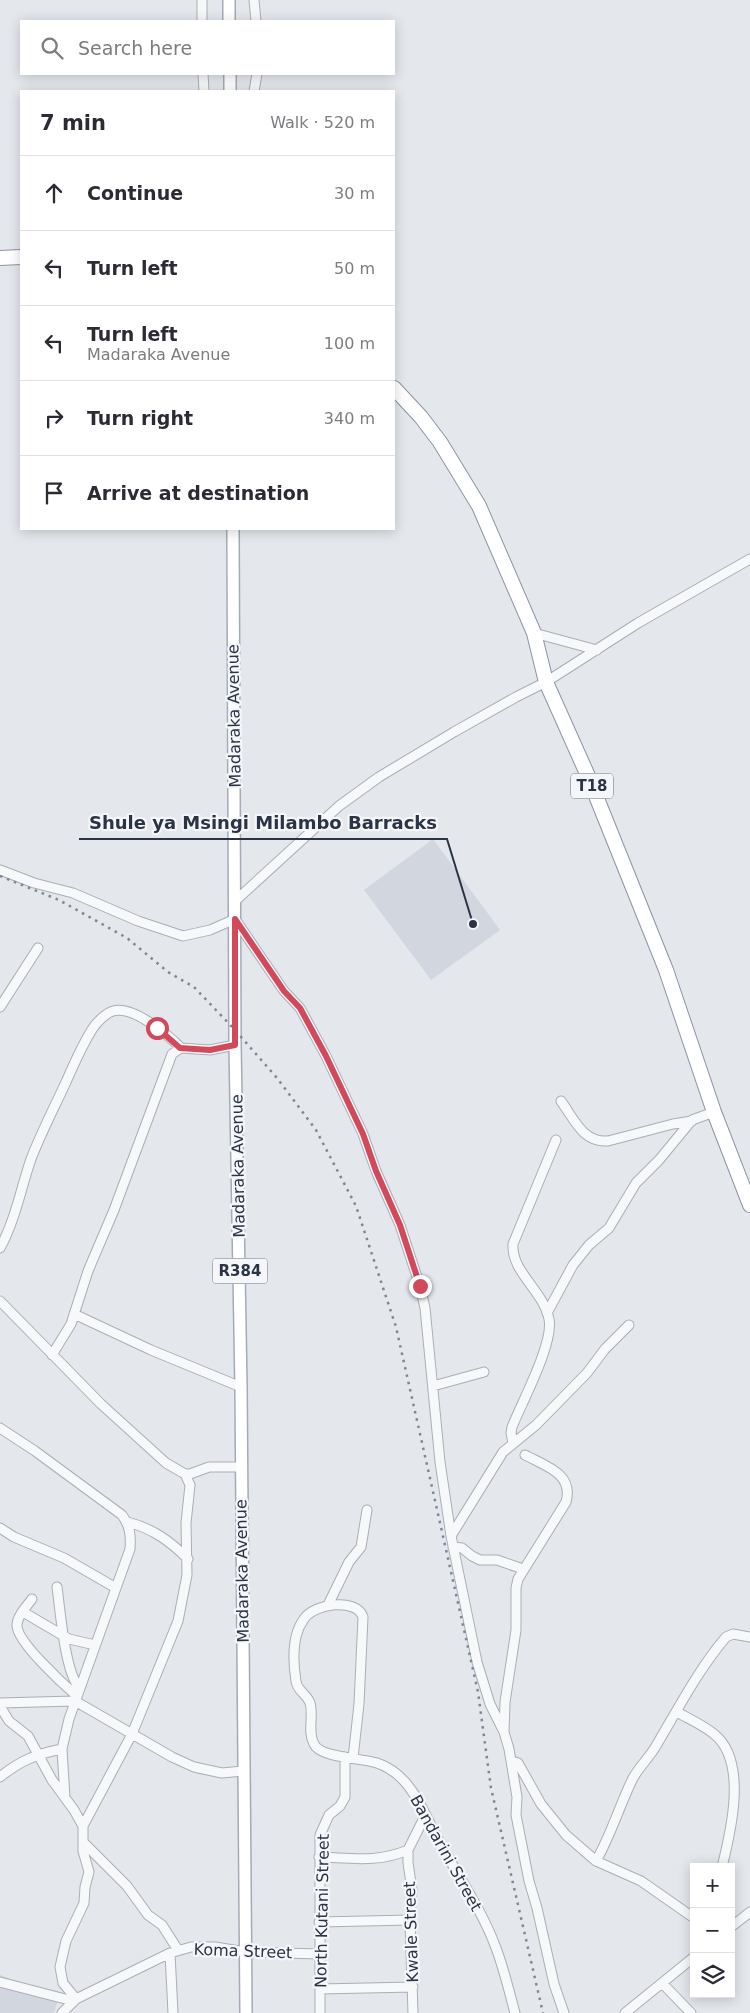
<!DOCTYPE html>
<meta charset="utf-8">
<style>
body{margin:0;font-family:"DejaVu Sans",sans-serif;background:#f2f2f3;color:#2b2b33}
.controls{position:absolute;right:15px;bottom:15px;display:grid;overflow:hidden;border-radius:0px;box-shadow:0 2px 12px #0003}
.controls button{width:45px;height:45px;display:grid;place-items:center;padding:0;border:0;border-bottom:1px solid #e1e1e2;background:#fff;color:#2b2b33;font:25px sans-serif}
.stop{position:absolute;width:15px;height:15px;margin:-11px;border:4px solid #d1495b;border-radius:50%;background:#fff}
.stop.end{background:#d1495b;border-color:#fff;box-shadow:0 1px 5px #0008}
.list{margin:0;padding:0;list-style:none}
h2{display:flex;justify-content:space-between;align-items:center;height:65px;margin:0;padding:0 20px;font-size:21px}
h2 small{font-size:16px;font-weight:400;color:#7c7c81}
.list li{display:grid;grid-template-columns:32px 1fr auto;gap:15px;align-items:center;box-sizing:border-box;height:75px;padding:0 20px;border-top:1px solid #e1e1e2}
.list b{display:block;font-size:19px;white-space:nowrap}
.list p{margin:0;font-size:16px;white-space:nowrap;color:#7c7c81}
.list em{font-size:16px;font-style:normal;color:#7c7c81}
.icon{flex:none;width:28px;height:28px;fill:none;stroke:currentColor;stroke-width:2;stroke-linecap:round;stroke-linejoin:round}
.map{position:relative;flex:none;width:750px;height:2013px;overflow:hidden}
.search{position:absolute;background:#fff;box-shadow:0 2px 12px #0003;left:20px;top:20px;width:375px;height:55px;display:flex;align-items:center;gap:12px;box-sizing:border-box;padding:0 18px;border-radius:0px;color:#7c7c81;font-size:19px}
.panel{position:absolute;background:#fff;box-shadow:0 2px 12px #0003;left:20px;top:90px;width:375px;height:440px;border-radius:0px}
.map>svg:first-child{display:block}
.built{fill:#d2d6de}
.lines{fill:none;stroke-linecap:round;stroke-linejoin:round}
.minor-casing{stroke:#a9aeb7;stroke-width:11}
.major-casing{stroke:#a3abb8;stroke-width:14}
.highway-casing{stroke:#8b94a3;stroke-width:16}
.minor{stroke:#f7f8fa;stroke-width:9}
.major{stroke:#fff;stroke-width:11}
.highway{stroke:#fff;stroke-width:14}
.rail{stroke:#7d8696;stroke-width:2.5;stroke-dasharray:2.5 5;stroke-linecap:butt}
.route{stroke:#d1495b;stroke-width:6}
.labels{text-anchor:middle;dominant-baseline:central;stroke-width:4.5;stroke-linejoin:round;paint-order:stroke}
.shield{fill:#f4f6f9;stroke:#676e7b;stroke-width:1}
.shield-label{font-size:15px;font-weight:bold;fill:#2b3445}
.street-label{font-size:16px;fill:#2b3445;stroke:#f4f6f9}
.leader{fill:none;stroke:#2b3445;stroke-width:2}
.callout-dot{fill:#2b3445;stroke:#f4f6f9;stroke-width:2}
.callout-label{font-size:18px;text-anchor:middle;font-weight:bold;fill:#2b3445;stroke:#f4f6f9;stroke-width:4.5;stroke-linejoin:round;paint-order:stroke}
</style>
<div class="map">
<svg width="750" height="2013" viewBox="0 0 750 2013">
<rect width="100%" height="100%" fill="#e4e7ec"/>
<path class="built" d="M433 839 500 930 431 980 364 890Z
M0 1975 59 1997 54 2013H0Z"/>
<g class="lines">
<defs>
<path id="minor" d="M202 0V21
M254 0 256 21
M203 74 204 91
M254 91 257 74
M534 633 597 650
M0 870 34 883 73 893 138 921 183 936 210 930 235 919 284 991 300 1008 326 1056 363 1134 376 1171 400 1225 420 1286 425 1308 440 1462 451 1536 477 1662 490 1704 504 1732 509 1749 517 1797 516 1815 529 1881 537 1908 554 1984 564 2013
M234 902 339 806 379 777 454 732 516 697 546 682 638 623 750 559
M0 1007 38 948
M561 1101C574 1119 583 1143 608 1141L673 1124 692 1121
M0 1248C15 1221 21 1188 31 1159 41 1133 54 1108 66 1082 74 1064 82 1045 93 1028 97 1022 106 1013 113 1011 133 1005 168 1035 181 1048
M0 1301 101 1404 166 1463 185 1474H190L209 1467H241
M547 1313 573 1265 589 1245 609 1228 636 1183 659 1160 692 1120 714 1112
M74 1314 151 1350 241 1387
M52 1355 71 1324 88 1271 114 1210 172 1054 181 1048 210 1050 235 1045
M433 1386 484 1372
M0 1428 35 1451 122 1515C130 1526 131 1535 130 1549L69 1719 62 1749 65 1798
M513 1443 511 1433 512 1427C522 1402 554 1343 549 1319 543 1290 511 1272 513 1244L556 1140
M127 1522C152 1528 170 1541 188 1559
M0 1528 14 1537 64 1558 116 1588
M451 1536 503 1452 536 1425 587 1373 605 1349 629 1325
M453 1547 462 1548 472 1556 480 1560H497L523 1569
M57 1587C60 1608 65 1675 80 1688
M32 1599C27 1606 17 1616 17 1625 16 1641 64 1685 77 1696
M328 1605 349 1562 361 1547 367 1510
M23 1612 69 1639 95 1645
M0 1703 75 1701 172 1757 194 1767 222 1773 243 1771
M0 1706 9 1721 28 1736 52 1780 74 1810 83 1826V1851L89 1872 85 1887 84 1903 66 1941 60 1967 63 1983 76 1999
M677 1712C689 1719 703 1725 714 1734 748 1761 731 1831 722 1867
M504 1732 505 1702 516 1630V1588L518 1579 566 1502C574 1474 546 1466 525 1455
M353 1758 359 1704 363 1617C356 1597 313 1604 304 1619 292 1635 293 1662 296 1681 297 1691 307 1694 310 1703 314 1716 307 1731 314 1744 320 1758 363 1758 377 1763 389 1767 397 1773 405 1782 420 1799 428 1821 439 1841 458 1876 482 1910 496 1948 504 1969 509 1991 515 2013
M512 1761 518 1763 541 1804 566 1835 596 1861 641 1881 694 1918
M0 1777C21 1760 37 1754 62 1749
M83 1826 132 1734 178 1621 187 1575 186 1523 190 1485 185 1474
M83 1842 127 1886 148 1915 162 1925 178 1950
M408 1850V1863L412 1890 410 1920 413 2013
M319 1857C352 1858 377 1863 408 1850L425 1816
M596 1861C611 1835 619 1807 632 1780 638 1768 649 1758 656 1746 678 1709 698 1670 726 1637L733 1634 750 1637
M319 1922 410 1920
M731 1927 750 1912
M170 1953 173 2013
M0 1982 73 2001
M662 1983 691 2013
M320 1989 413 1987
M62 2013 76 1999 170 1953 191 1947H215L246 1952 320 1954
M320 2013V1835L329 1815 340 1806 345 1797V1757
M625 2013 694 1957"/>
<path id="major" d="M229 0V21
M230 74V91
M233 529 235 1045 241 1387 246 2013"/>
<path id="highway" d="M0 258 21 257
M394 388 421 417 440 442 479 506 534 633 546 682 588 776 666 970 714 1112 750 1205"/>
</defs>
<use href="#minor" class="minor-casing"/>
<use href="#major" class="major-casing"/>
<use href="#highway" class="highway-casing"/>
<use href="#minor" class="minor"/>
<use href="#major" class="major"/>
<use href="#highway" class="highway"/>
<path class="rail" d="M0 876 59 900 127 938 168 972 194 987 235 1030 277 1078 316 1130 356 1206 396 1327 478 1692 491 1788 543 2013"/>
</g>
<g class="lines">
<path class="route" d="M157 1028 180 1048 210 1050 235 1045V919L284 991 300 1008 326 1056 363 1134 376 1171 400 1225 420 1286"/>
</g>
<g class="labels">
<g class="shield">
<rect x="571" y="773.5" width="42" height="25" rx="4"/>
<rect x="212.5" y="1258.5" width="55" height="25" rx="4"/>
</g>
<g class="shield-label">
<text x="592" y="786">T18</text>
<text x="240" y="1271">R384</text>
</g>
<g class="street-label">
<text transform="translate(234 716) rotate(-91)">Madaraka Avenue</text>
<text transform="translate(238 1166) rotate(-91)">Madaraka Avenue</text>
<text transform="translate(242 1571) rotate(-91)">Madaraka Avenue</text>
<text transform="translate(446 1853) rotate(61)">Bandarini Street</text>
<text transform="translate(322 1911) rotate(-89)">North Kutani Street</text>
<text transform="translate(411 1932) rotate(-92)">Kwale Street</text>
<text transform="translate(243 1951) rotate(2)">Koma Street</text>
</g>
</g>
<path class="leader" d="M473 924L447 839H79"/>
<circle class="callout-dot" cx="473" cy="924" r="5"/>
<g class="callout-label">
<text x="263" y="829">Shule ya Msingi Milambo Barracks</text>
</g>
</svg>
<div class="controls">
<button>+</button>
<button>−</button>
<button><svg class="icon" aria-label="layers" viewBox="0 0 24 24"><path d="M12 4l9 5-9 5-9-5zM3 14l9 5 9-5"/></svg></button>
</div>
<div class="stop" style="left:157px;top:1028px"></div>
<div class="stop end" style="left:420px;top:1286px"></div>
<div class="search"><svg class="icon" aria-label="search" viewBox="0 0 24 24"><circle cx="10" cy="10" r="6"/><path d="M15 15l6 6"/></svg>Search here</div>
<section class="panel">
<h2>7 min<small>Walk · 520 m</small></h2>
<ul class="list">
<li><svg class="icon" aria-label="ahead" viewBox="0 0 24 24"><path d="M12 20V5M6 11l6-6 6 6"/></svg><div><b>Continue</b></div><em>30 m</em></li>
<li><svg class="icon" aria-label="left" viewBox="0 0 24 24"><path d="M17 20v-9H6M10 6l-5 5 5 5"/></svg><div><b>Turn left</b></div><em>50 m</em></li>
<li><svg class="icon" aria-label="left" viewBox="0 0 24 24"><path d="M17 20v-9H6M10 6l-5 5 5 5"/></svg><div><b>Turn left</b><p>Madaraka Avenue</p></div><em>100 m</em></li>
<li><svg class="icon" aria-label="right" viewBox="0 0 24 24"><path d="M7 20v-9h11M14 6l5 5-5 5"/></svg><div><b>Turn right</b></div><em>340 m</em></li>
<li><svg class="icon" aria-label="arrive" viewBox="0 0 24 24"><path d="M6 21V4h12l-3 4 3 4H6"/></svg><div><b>Arrive at destination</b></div></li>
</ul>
</section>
</div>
